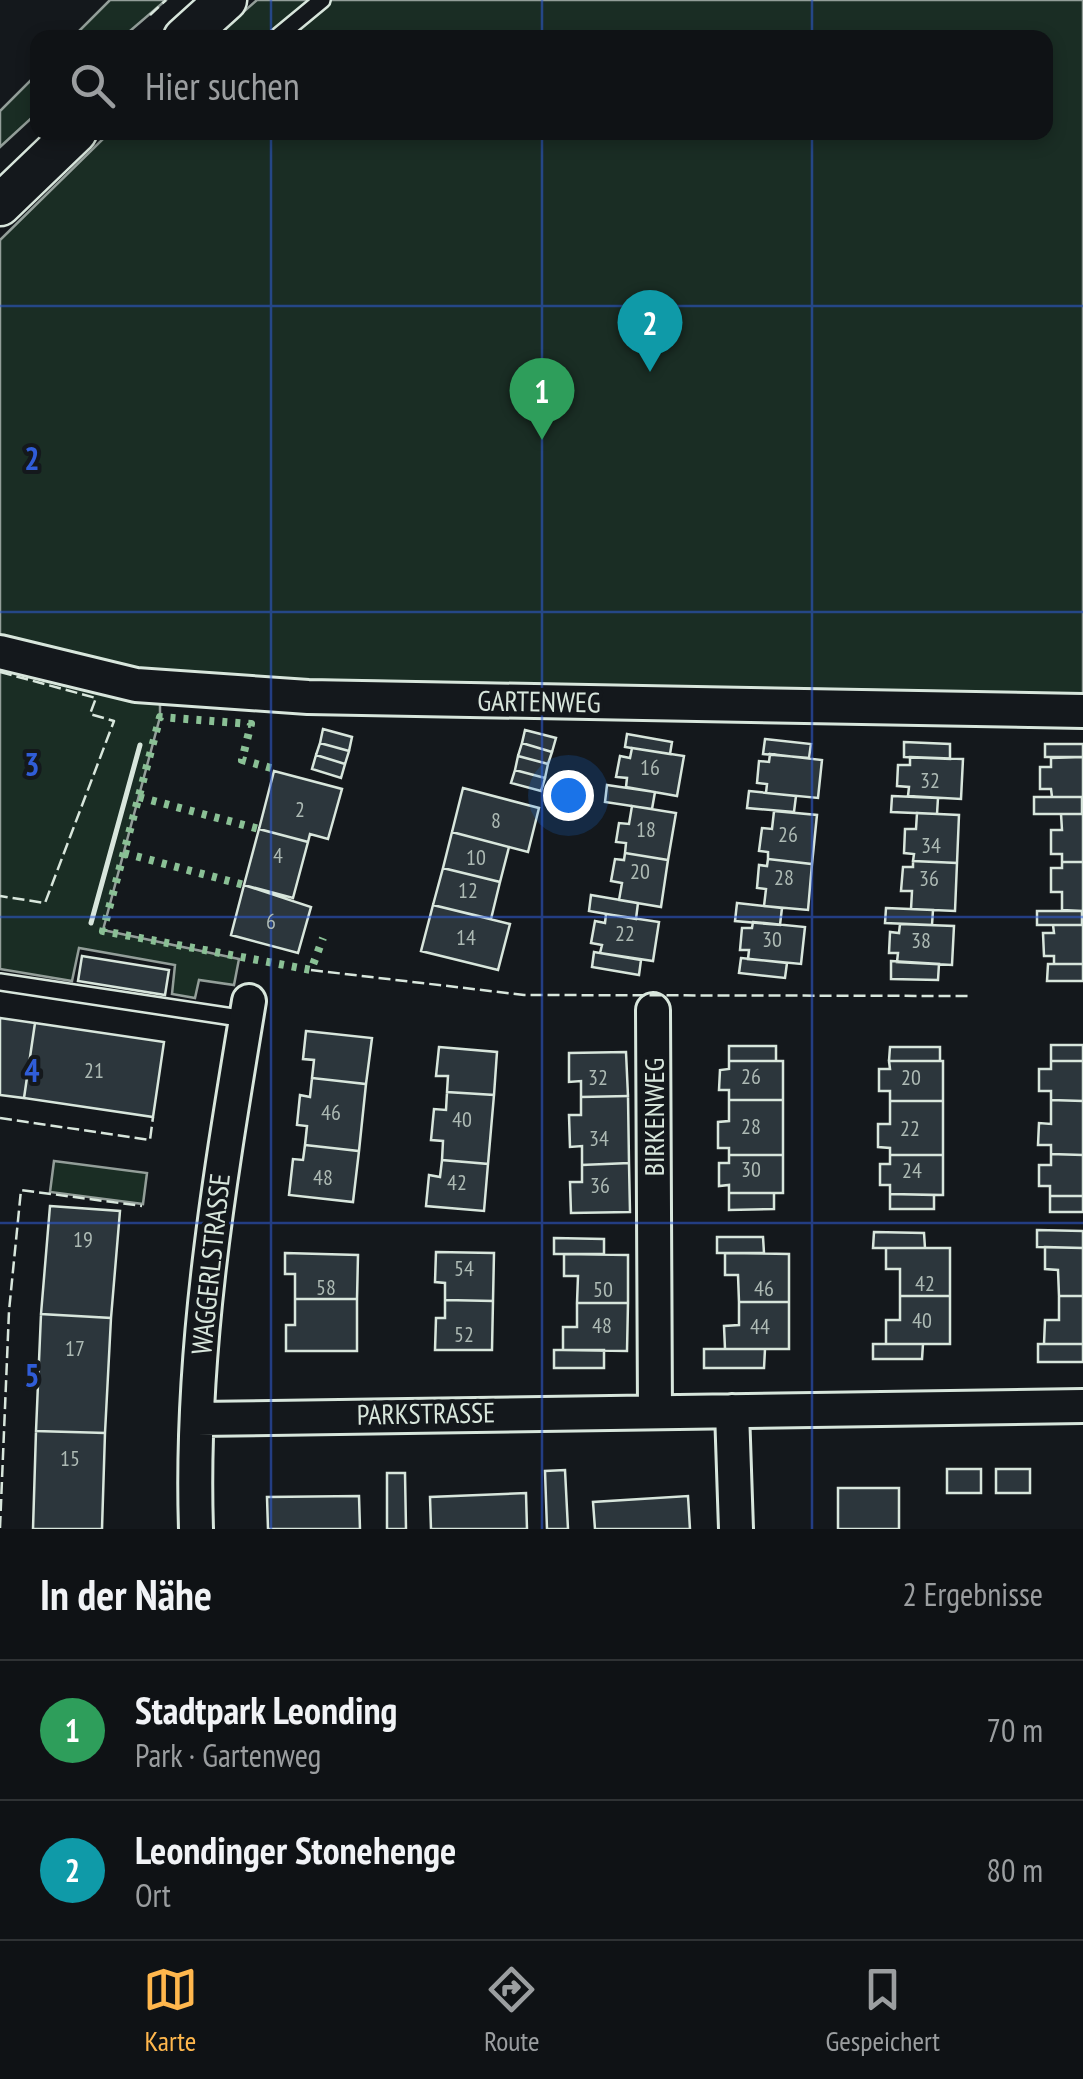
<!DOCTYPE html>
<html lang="de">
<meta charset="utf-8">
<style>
body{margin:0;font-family:"PT Sans Narrow",sans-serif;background:#181b1e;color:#f1f3f6}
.you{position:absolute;left:568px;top:795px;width:35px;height:35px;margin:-25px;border:8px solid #fff;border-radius:50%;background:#1a73e8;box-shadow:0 0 0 15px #1a73e833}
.badge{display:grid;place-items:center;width:65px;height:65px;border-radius:50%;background:#ffb74d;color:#fff;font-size:32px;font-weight:700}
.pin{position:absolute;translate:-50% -82px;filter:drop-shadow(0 2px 5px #0008)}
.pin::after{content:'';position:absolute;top:52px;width:35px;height:30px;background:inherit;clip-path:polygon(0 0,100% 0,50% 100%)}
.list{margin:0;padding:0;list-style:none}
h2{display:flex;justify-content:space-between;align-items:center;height:130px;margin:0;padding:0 40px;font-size:42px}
h2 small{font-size:32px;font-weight:400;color:#9b9ea0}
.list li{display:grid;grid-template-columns:65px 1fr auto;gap:30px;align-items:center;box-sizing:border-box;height:140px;padding:0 40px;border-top:2px solid #2f3234}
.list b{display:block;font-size:38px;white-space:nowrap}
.list p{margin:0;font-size:32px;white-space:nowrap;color:#9b9ea0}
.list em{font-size:32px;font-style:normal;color:#9b9ea0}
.icon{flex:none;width:55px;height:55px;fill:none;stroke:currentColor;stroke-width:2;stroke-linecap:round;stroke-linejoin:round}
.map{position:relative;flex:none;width:1083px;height:1529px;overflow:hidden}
.search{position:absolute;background:#0f1215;box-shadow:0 5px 15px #0003;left:30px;right:30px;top:30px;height:110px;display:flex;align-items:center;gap:25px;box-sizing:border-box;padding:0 35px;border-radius:20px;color:#9b9ea0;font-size:38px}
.sheet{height:410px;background:#0f1215}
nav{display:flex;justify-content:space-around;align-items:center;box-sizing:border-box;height:140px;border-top:2px solid #2f3234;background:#0f1215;font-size:28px;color:#9b9ea0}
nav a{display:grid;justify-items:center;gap:5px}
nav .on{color:#ffb74d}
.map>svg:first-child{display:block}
.green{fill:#1a2d24;stroke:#939e99;stroke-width:2.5}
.building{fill:#2c363c;stroke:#d8e6dc;stroke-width:2.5}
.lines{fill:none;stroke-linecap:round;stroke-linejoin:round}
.service-casing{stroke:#d8e6dc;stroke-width:20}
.minor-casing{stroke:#d8e6dc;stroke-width:38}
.tertiary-casing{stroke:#d8e6dc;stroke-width:45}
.service{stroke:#14181c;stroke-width:15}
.minor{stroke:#14181c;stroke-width:32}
.tertiary{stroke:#14181c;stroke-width:40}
.hedge{stroke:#8ac095;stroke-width:8;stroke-dasharray:5 8;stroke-linecap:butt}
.fence{stroke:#d8e6dc;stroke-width:2.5;stroke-dasharray:12 5;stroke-linecap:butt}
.wall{stroke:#d8e6dc;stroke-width:5}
.grid{fill:none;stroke:#305dd8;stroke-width:2.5;stroke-opacity:0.55}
.labels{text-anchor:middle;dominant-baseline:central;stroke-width:8;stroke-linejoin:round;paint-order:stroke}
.number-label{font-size:22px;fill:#adbab4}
.street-label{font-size:28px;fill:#d8e6dc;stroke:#14181c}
.grid-label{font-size:32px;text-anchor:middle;font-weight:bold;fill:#305dd8;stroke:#14181c;stroke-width:8;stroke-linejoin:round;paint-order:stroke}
</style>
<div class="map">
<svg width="1083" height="1529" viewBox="0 0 1083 1529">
<rect width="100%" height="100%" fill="#14181c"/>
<path class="green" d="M110 0H166L123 37H73Z
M257 0H1083V694L159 677 0 640V240L109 133 1046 132V38L215 37Z
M37 74V113L0 147V111Z
M0 663 160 703V717L103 930 239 959 234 985 199 980 195 998 172 994 175 965 79 948 72 981 0 969Z
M54 1161 147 1173 143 1204 50 1192Z"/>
<path class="building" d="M323 729 352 737 349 751 320 743Z
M525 730 556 738 552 752 522 743Z
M627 734 672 742 670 754 625 747Z
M765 739 811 744 809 758 763 754Z
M904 742 950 744V759L904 757Z
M320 743 349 751 345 764 316 755Z
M522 743 552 752 548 764 518 756Z
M1045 744H1083V757H1045Z
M632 748 684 756 677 796 626 787 627 778 616 777 620 756 630 758Z
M770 754 822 760 818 798 766 793 767 784 757 783 759 761 769 762Z
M316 755 345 764 341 778 312 769Z
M518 756 548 764 545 778 515 770Z
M910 757 963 759 961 799 908 796 909 787 897 786 898 765H910Z
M1083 757V797H1052L1051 789H1040V767H1051V758Z
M515 770 545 778 541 791 511 783Z
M274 771 342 789 328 839 310 834 308 842 259 829Z
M607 785 655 792 652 809 605 802Z
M463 788 539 808 528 852 452 832Z
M749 791 796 796 794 812 747 808Z
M892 796 938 798 937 814 891 812Z
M1034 797H1082V814H1034Z
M632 806 676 813 668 860 625 853 626 843 616 842 619 823 629 824Z
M774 811 817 815 812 864 768 859V852L759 851 762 828 772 829Z
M917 813 959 815 957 863 913 861 914 854 904 853 905 829H916Z
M1061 814H1083V862H1062V854H1051V830H1062Z
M259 829 308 842 293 898 244 885Z
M452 832 509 847 500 882 443 868Z
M625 853 668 860 661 907 619 900 622 883 611 881 615 859 624 860Z
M768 859 812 864 808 910 764 906 766 889 757 888 759 865 767 866Z
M913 861 957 863 955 911 911 909 912 891H901L903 867H913Z
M1062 862H1083V911L1062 910V892H1051V868H1062Z
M443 868 500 882 491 919 433 905Z
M244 885 311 907 298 953 231 935Z
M591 895 638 903 636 919 589 911Z
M737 903 782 908 780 925 735 921Z
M433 905 510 924 498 970 421 951Z
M886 908 933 910 932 925 885 923Z
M1037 911H1082V925H1037Z
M606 914 659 922 653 961 600 953 602 945 591 943 595 921 605 923Z
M753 922 805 927 801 964 748 959 749 950H740L742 928H752Z
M900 924 954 926 952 965 897 962 898 953H889L890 932 899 933Z
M1053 925H1083V964H1054V956H1044L1043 933H1054Z
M594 952 641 960 639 975 592 967Z
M82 956 169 970 165 995 78 981Z
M741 958 787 963 785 978 739 973Z
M891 961 939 964 938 980 891 979Z
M1048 964H1083V981H1047Z
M0 1018 35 1023 24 1098 0 1095Z
M35 1023 164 1042 153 1117 24 1098Z
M306 1031 372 1038 366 1084 312 1078 314 1060 303 1059Z
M1051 1045H1083V1061H1051Z
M729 1046H776V1061H729Z
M439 1047 497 1052 494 1095 447 1092 448 1076H436Z
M890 1047H940V1061H889Z
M626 1052 628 1096 581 1097V1081L569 1082V1053Z
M729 1061H783V1100H729V1090H719L720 1070 729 1069Z
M889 1061H943V1101H890V1091H879V1069H890Z
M1051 1061H1083V1101L1051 1100V1091H1039V1069H1051Z
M312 1078 366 1084 359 1151 305 1145 307 1126 297 1125 300 1095 310 1097Z
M447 1092 494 1095 488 1164 442 1160 443 1141 431 1140 434 1109 446 1110Z
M628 1096 629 1163 582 1165V1146L570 1147 569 1115H581V1097Z
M729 1100H783V1155H729V1148H718V1122L729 1121Z
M1051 1100 1083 1101V1155L1051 1154V1145H1038L1039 1123 1051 1124Z
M890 1101H943V1155H890V1148L878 1147V1124H890Z
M305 1145 359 1151 353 1202 289 1195 293 1159 303 1160Z
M1051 1154 1083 1155V1196H1050V1186H1039V1165H1051Z
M729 1155H783V1193H729V1185L719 1186V1163H729Z
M890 1155H943V1195L890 1194V1185H880V1164H890Z
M442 1160 488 1164 484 1211 426 1206 429 1175 440 1177Z
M629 1163 630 1212 571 1213 570 1182H582V1165Z
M729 1193H774V1209L729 1210Z
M890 1194 934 1195V1209H890Z
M1050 1196H1083V1212H1050Z
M50 1206 120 1211 111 1318 41 1314Z
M1037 1230 1083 1231V1248L1037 1247Z
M874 1232 924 1233 925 1248H873Z
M717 1237H763L764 1253H717Z
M554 1238 604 1239V1254H554Z
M1045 1247 1083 1248V1296H1059L1058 1270 1045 1269Z
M886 1248H950V1296H900V1269H886Z
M436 1252 494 1253 493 1301 445 1300V1283L435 1282Z
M285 1253 358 1255 357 1299H295V1274H285Z
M725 1253 789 1254V1302H739L738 1275H725Z
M564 1254 628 1255V1303H577L578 1276H564Z
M900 1296H950V1344H886V1320H900Z
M1059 1296H1083V1344H1044L1045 1320H1059Z
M295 1299H357V1351H286V1325H295Z
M445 1300 493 1301 492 1350H435L436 1318H445Z
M739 1302H789V1349H725L724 1326 739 1325Z
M577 1303H628L627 1351 563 1350V1327H577Z
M41 1314 111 1318 105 1433 36 1431Z
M873 1344H923L922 1359H873Z
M1038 1344H1083V1362H1038Z
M704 1349H765L764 1368H704Z
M554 1350H604V1368H554Z
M36 1431 105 1433 102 1529H33Z
M947 1469H981V1493H947Z
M996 1469H1030V1493H996Z
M565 1470 568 1529H547L545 1471Z
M387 1473H405L406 1529H387Z
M838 1488H899V1529H838Z
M526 1493 527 1529H431L430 1497Z
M359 1496 360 1529H268L267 1497Z
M688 1496 690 1529H595L593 1502Z"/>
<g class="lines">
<defs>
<path id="service" d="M276 38 322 0
M0 982 246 1019"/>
<path id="minor" d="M0 652 136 685 308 697 1083 711
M653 1010 655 1411
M732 1411 736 1529
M197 1419 1083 1406
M196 1529C190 1350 220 1177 249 1001"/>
<path id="tertiary" d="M184 38 226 0
M0 205 76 132"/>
</defs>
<use href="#service" class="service-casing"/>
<use href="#minor" class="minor-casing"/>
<use href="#tertiary" class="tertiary-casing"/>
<use href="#service" class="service"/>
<use href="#minor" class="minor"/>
<use href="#tertiary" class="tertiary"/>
<path class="hedge" d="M271 768 242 760 251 724 160 717 103 931 311 970 323 938
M139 797 259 829
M124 853 244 885"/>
<path class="fence" d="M150 15 166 0
M0 672 96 698 90 714 114 721 45 903 0 896
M311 970 524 995 970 996
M0 1118 150 1140 153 1117
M0 1528 9 1311 21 1190 142 1206"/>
<path class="wall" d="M91 923 140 745"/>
</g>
<path class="grid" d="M271 0V38M542 0V38M812 0V38M271 132V1529M542 132V1529M812 132V1529M0 306H1083M0 612H1083M0 917H1083M0 1223H1083"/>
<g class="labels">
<g class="number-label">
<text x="650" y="767">16</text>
<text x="930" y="780">32</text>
<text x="300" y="809">2</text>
<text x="496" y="820">8</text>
<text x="646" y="829">18</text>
<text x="788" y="834">26</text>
<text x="931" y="845">34</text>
<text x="278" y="855">4</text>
<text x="476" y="857">10</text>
<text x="640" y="871">20</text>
<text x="784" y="877">28</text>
<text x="929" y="878">36</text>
<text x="468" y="890">12</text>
<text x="271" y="921">6</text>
<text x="625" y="933">22</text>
<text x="466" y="937">14</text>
<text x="772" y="939">30</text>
<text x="921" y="940">38</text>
<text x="94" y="1070">21</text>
<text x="751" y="1076">26</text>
<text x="598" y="1077">32</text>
<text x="911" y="1077">20</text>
<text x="331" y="1112">46</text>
<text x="462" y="1119">40</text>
<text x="751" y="1126">28</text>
<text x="910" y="1128">22</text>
<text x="599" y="1138">34</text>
<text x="751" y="1169">30</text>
<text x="912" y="1170">24</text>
<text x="323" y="1177">48</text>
<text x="457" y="1182">42</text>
<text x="600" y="1185">36</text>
<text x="83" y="1239">19</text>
<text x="464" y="1268">54</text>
<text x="925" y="1283">42</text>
<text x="326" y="1287">58</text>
<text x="764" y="1288">46</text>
<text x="603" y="1289">50</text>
<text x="922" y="1320">40</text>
<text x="602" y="1325">48</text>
<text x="760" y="1326">44</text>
<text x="464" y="1334">52</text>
<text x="75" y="1348">17</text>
<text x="70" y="1458">15</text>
</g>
<g class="street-label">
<text transform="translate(539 701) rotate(1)">GARTENWEG</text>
<text transform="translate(653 1117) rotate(-90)">BIRKENWEG</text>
<text transform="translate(210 1264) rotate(-84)">WAGGERLSTRASSE</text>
<text transform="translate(426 1413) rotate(-1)">PARKSTRASSE</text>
</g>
</g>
<g class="grid-label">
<text x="32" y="470">2</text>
<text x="32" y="776">3</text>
<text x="32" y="1082">4</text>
<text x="32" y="1387">5</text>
</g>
</svg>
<div class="you"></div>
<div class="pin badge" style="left:542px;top:440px;background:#2e9e5b">1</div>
<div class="pin badge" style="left:650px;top:372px;background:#0f9aa8">2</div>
<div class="search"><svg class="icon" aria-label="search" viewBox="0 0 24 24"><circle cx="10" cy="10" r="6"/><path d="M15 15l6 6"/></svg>Hier suchen</div>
</div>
<section class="sheet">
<h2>In der Nähe<small>2 Ergebnisse</small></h2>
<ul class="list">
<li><span class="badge" style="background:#2e9e5b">1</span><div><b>Stadtpark Leonding</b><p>Park · Gartenweg</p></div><em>70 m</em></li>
<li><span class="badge" style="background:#0f9aa8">2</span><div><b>Leondinger Stonehenge</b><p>Ort</p></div><em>80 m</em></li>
</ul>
</section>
<nav>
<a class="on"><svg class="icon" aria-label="map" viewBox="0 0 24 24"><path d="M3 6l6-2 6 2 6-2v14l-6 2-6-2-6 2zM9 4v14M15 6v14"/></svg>Karte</a>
<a><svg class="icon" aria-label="directions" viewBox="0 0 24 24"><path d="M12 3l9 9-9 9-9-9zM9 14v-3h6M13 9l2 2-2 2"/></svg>Route</a>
<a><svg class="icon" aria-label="saved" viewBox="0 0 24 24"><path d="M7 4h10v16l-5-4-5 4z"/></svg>Gespeichert</a>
</nav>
